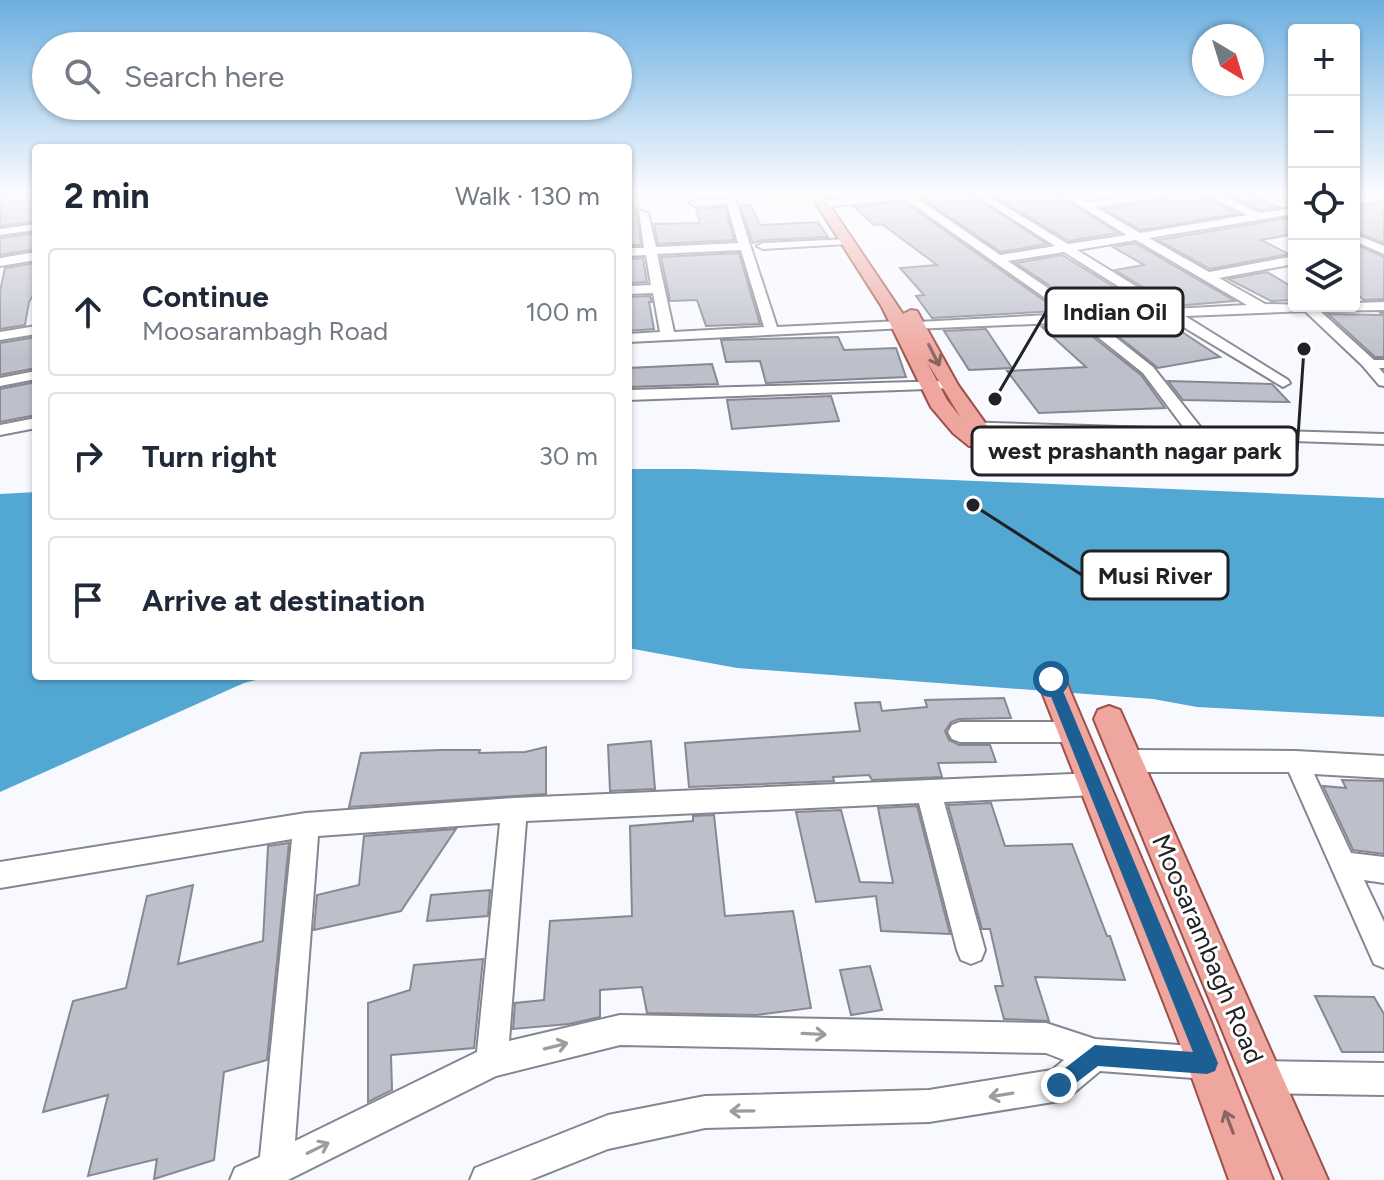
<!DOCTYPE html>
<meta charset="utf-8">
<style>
body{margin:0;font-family:Figtree,sans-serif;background:#f2f2f3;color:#1f2937}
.controls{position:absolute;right:24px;top:24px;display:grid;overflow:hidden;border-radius:8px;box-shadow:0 2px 6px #0004}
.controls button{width:72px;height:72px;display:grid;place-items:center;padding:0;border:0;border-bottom:2px solid #e0e1e3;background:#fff;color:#1f2937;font:40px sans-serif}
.compass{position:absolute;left:1192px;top:24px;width:72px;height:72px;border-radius:50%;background:#fff;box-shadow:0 2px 6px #0004;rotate:142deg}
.stop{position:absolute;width:24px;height:24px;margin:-18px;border:6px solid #1b5f94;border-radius:50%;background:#fff}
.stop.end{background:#1b5f94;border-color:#fff;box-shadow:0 2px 8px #0008}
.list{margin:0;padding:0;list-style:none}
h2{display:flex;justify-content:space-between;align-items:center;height:104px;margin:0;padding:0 32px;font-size:34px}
h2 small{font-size:26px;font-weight:400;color:#747a83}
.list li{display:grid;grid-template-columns:52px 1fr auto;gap:24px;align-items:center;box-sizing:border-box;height:128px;margin:0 16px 16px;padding:0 16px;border:2px solid #e0e1e3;border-radius:8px}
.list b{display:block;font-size:30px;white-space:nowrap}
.list p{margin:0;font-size:26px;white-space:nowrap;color:#747a83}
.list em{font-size:26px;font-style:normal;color:#747a83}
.icon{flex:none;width:44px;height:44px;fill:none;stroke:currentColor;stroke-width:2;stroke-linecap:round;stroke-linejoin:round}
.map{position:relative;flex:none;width:1384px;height:1180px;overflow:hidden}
.search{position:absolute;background:#fff;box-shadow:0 2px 6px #0004;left:32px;top:32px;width:600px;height:88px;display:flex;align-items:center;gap:20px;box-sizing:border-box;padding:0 28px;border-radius:44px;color:#747a83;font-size:30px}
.panel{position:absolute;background:#fff;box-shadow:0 2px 6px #0004;left:32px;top:144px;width:600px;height:536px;border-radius:8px}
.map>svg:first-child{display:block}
.water{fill:#53a8d3}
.building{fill:#bdbfca;stroke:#868892;stroke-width:2}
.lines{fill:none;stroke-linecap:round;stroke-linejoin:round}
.minor-casing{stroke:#848690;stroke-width:4}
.major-casing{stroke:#9e514a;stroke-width:4}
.minor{fill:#fff;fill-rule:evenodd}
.major{fill:#eea69e;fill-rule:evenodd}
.oneway{stroke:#886462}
.oneway2{stroke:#9b9c9d}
.route{fill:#1b5f94}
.labels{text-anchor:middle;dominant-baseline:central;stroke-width:6;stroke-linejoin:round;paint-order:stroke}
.near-street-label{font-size:26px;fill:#212226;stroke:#fff}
.leader{fill:none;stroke:#212226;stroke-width:3}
.callout-dot{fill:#212226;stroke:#fff;stroke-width:3}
.callout{fill:#fff;stroke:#212226;stroke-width:3}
.callout-label{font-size:24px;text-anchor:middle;font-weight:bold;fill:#212226}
</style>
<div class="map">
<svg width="1384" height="1180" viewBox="0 0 1384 1180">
<rect width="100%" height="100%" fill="#f8f9fe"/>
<path class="water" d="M628 469H693L1384 498V717L1197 707 1153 699 737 668 628 648Z
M36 492V676H271L244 683 0 792V494Z"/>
<path class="building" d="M2 194H36V221L0 226Z
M628 194H636L640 208 636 211 641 245H628Z
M925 194H971L1047 244 1001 252 922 198Z
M990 194H1057L1118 233 1069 241Z
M1170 194H1203L1204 199H1208L1238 214 1141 230 1104 209 1162 200Z
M1249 194 1279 207 1260 210 1229 196Z
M904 202 1059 311 932 318 916 296 924 295 900 268 937 265 882 224 874 225 854 207Z
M1384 203V243L1354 231V207Z
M751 205 760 225 818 222 828 237 763 240 753 243 740 206Z
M725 207 734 240 658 244 654 224 700 223 696 209Z
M1294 217V234L1261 240 1289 254 1210 269 1158 240Z
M36 233V249L0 255V238Z
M1135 243 1235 301 1174 306 1115 270 1144 265 1113 247Z
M1354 244 1384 257V299L1364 300 1354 292Z
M739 253 760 324 706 326 697 300 670 301 661 257Z
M1062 255 1093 274 1146 307 1086 310 1016 263Z
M643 258 647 282 628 283V259Z
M36 263V290L29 302 25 325 0 329V291L5 268Z
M1267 272 1294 288V300L1271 301 1228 279Z
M650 296 652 302H649L654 329 628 331V297Z
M1381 313H1384V357H1375L1328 314 1384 315Z
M1164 320 1220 357 1158 368 1103 324Z
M1078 325 1141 375 1165 408 1039 413 1007 371 1086 367 1042 327Z
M986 329 1012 368 969 370 944 331Z
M36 337V368L0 375V343Z
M838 337 844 350 896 348 906 377 766 383 760 361 726 362 721 340Z
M712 364 718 384 628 387V368Z
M1168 381 1272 384 1289 402 1183 400Z
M36 382V415L0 422V389Z
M831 396 839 421 732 429 727 400Z
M1004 698 1011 718 959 719 951 722 945 731 949 740 959 745H990L996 762 938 763 942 777 872 780 869 775 833 777 834 781 689 787 685 743 860 731 855 703 880 702 882 711 927 707 925 700Z
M651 741 655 789 610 791 608 745Z
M546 747V794L349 807 361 753 440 750H480L479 753 525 752Z
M1342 780 1384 781V854L1353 850 1323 786 1346 788Z
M991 803 1005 846 1072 844 1107 936H1110L1125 980 1035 977 1049 1021 1004 1019 995 986H1003L990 929H982L948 805Z
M917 806 950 934 881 931 876 896 816 902 796 812 841 810 860 882 893 883 878 808Z
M714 815 725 916 793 911 811 1008 756 1015 647 1013 642 987 600 990V1017L569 1024 513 1029 515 1003 544 1000 550 921 632 916 630 826 693 821V816Z
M456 829 401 911 314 930 317 895 359 885 364 836Z
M289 843 267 1060 224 1072 214 1160 154 1179 157 1159 88 1176 108 1095 43 1112 73 1001 126 988 147 896 193 885 178 964 263 941 268 846Z
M490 890 488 916 427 921 431 895Z
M483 959 474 1048 391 1055 392 1090 368 1102V1003L410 990 414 965Z
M870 966 882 1010 851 1015 840 970Z
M1315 996 1374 997 1384 1014V1052H1342Z"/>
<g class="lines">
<defs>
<path id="minor" d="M901 194H922L917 198 1000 255 1055 246 974 194H985L1068 244 1127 235 1060 194H1072L1086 202 1167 194 1162 197 1095 207 1140 233 1247 215 1206 194H1218L1260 213 1294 208V214L1149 238 1209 272 1294 256V264L1219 278 1265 304 1354 306V303L1384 302V310L1320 311 1374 360H1384V368H1379L1384 374V386L1379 385 1362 365 1305 311 1185 316 1288 380 1290 383 1283 387 1167 317 1095 321 1153 367 1202 429 1384 434V444L954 430V424L960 422 1185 429 1143 373 1079 322 913 329V323L918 322 1068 314 905 199 823 207 818 204 823 201ZM1136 240 1247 305 1173 309 1077 250ZM1064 252 1156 310 1085 313 1008 261Z
M1384 194V199L1354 204V198Z
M735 199 777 327 900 321 907 325 905 328 628 342V334L660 332 653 293 628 294V286L651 285 646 255 628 256V248H644L639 211 648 213 656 247 738 243 727 204 695 206 690 203 695 200ZM741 250 764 327 674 332 657 254Z
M36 224V230L0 235V229Z
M1354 234 1384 246V254L1354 241Z
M851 239V243L847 244 763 249 757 246 763 243Z
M36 252V260L0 266V258Z
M36 326V334L0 340V332Z
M36 371V379L0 386V378Z
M949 381 956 385 954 388 628 400V390Z
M36 418V428L0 435V425Z
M960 722H1072L1080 725 1084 732 1080 739 1072 742H960L952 739 948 732 952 725Z
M1129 750 1296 751 1384 756V778L1314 774 1351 853 1384 857V883L1364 880 1384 922V968L1374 964 1289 772H1129L1120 768 1117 761 1120 754Z
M1095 773 1104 776 1107 784 1104 792 1095 795 944 802 985 950 981 960 971 964 961 960 957 950 919 803 526 821 509 1041 620 1015 1046 1023 1095 1039 1207 1047 1218 1052 1223 1063 1218 1074 1207 1079 1100 1071 1070 1096 1059 1101 929 1122 705 1128 608 1149 530 1180H470L475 1168 608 1115 705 1096 929 1090 1052 1070 1064 1060 1046 1053 620 1045 496 1076 288 1180H230L235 1168 260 1157 292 839 0 888V862L306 813 514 798ZM500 823 477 1052 295 1141 318 836Z
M1262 1061 1384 1063V1095L1262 1093 1251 1088 1246 1077 1251 1066Z"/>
<path id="major" d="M810 194H822L903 314 911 310 917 311 958 385 988 427 985 446H969L953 433 931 407 882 307ZM926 360 961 418 947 400Z
M1051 667 1061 671 1065 679 1211 1022 1273 1180H1229L1177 1036 1037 679 1041 671Z
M1109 706 1120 710 1124 719 1328 1180H1284L1094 719 1098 710Z"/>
</defs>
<use href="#minor" class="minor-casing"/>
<use href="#major" class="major-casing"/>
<use href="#minor" class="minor"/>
<use href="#major" class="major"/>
</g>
<defs><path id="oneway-shaft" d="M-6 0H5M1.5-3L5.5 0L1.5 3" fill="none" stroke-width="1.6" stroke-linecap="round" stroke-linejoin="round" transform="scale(2)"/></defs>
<g class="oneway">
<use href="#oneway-shaft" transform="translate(934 355) rotate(63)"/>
<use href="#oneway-shaft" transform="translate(1229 1122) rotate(-111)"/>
</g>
<g class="oneway2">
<use href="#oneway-shaft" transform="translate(814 1034) rotate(3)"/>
<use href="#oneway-shaft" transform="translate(556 1046) rotate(-14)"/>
<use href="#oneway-shaft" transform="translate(1001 1095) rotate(171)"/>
<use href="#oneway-shaft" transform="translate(742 1111) rotate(179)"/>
<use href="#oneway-shaft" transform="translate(318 1148) rotate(-26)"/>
</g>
<linearGradient id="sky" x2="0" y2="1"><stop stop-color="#6cafe0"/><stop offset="0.54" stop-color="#fcfcff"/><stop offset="1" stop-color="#fcfcff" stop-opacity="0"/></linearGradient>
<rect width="1384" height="359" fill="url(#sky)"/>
<path class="route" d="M1051 673 1058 679 1218 1063 1215 1071 1207 1074 1098 1066 1059 1096 1052 1093 1049 1085 1052 1078 1095 1045 1193 1052 1044 679Z"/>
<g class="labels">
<g class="near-street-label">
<text transform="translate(1208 949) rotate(67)">Moosarambagh Road</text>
</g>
</g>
<path class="leader" d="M995 399L1046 312M1304 349L1297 451M973 505L1082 575"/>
<g class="callout-dot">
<circle cx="995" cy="399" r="8"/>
<circle cx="1304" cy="349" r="8"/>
<circle cx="973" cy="505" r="8"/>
</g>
<g class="callout">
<rect x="1046" y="288" width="137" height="48" rx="8"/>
<rect x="972" y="427" width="325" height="48" rx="8"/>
<rect x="1082" y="551" width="146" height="48" rx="8"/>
</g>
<g class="callout-label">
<text x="1115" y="320">Indian Oil</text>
<text x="1135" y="459">west prashanth nagar park</text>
<text x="1155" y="584">Musi River</text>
</g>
</svg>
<div class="controls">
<button>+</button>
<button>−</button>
<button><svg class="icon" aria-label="locate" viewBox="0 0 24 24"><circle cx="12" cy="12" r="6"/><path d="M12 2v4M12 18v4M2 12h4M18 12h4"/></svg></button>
<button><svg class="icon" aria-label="layers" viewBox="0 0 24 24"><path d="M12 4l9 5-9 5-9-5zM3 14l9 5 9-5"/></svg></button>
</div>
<svg class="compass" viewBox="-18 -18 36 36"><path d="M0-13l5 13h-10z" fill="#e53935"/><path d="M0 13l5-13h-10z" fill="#747a83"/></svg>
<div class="stop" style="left:1051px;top:679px"></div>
<div class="stop end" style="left:1059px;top:1085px"></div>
<div class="search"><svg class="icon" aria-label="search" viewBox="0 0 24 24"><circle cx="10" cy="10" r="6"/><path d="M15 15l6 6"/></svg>Search here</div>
<section class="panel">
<h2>2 min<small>Walk · 130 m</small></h2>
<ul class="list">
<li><svg class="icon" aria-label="ahead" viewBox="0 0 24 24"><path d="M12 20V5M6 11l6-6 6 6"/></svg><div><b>Continue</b><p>Moosarambagh Road</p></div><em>100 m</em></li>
<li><svg class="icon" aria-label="right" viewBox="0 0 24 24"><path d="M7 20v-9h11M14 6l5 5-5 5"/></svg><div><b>Turn right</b></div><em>30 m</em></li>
<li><svg class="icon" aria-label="arrive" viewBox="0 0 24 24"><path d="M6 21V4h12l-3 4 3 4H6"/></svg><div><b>Arrive at destination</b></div></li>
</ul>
</section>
</div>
